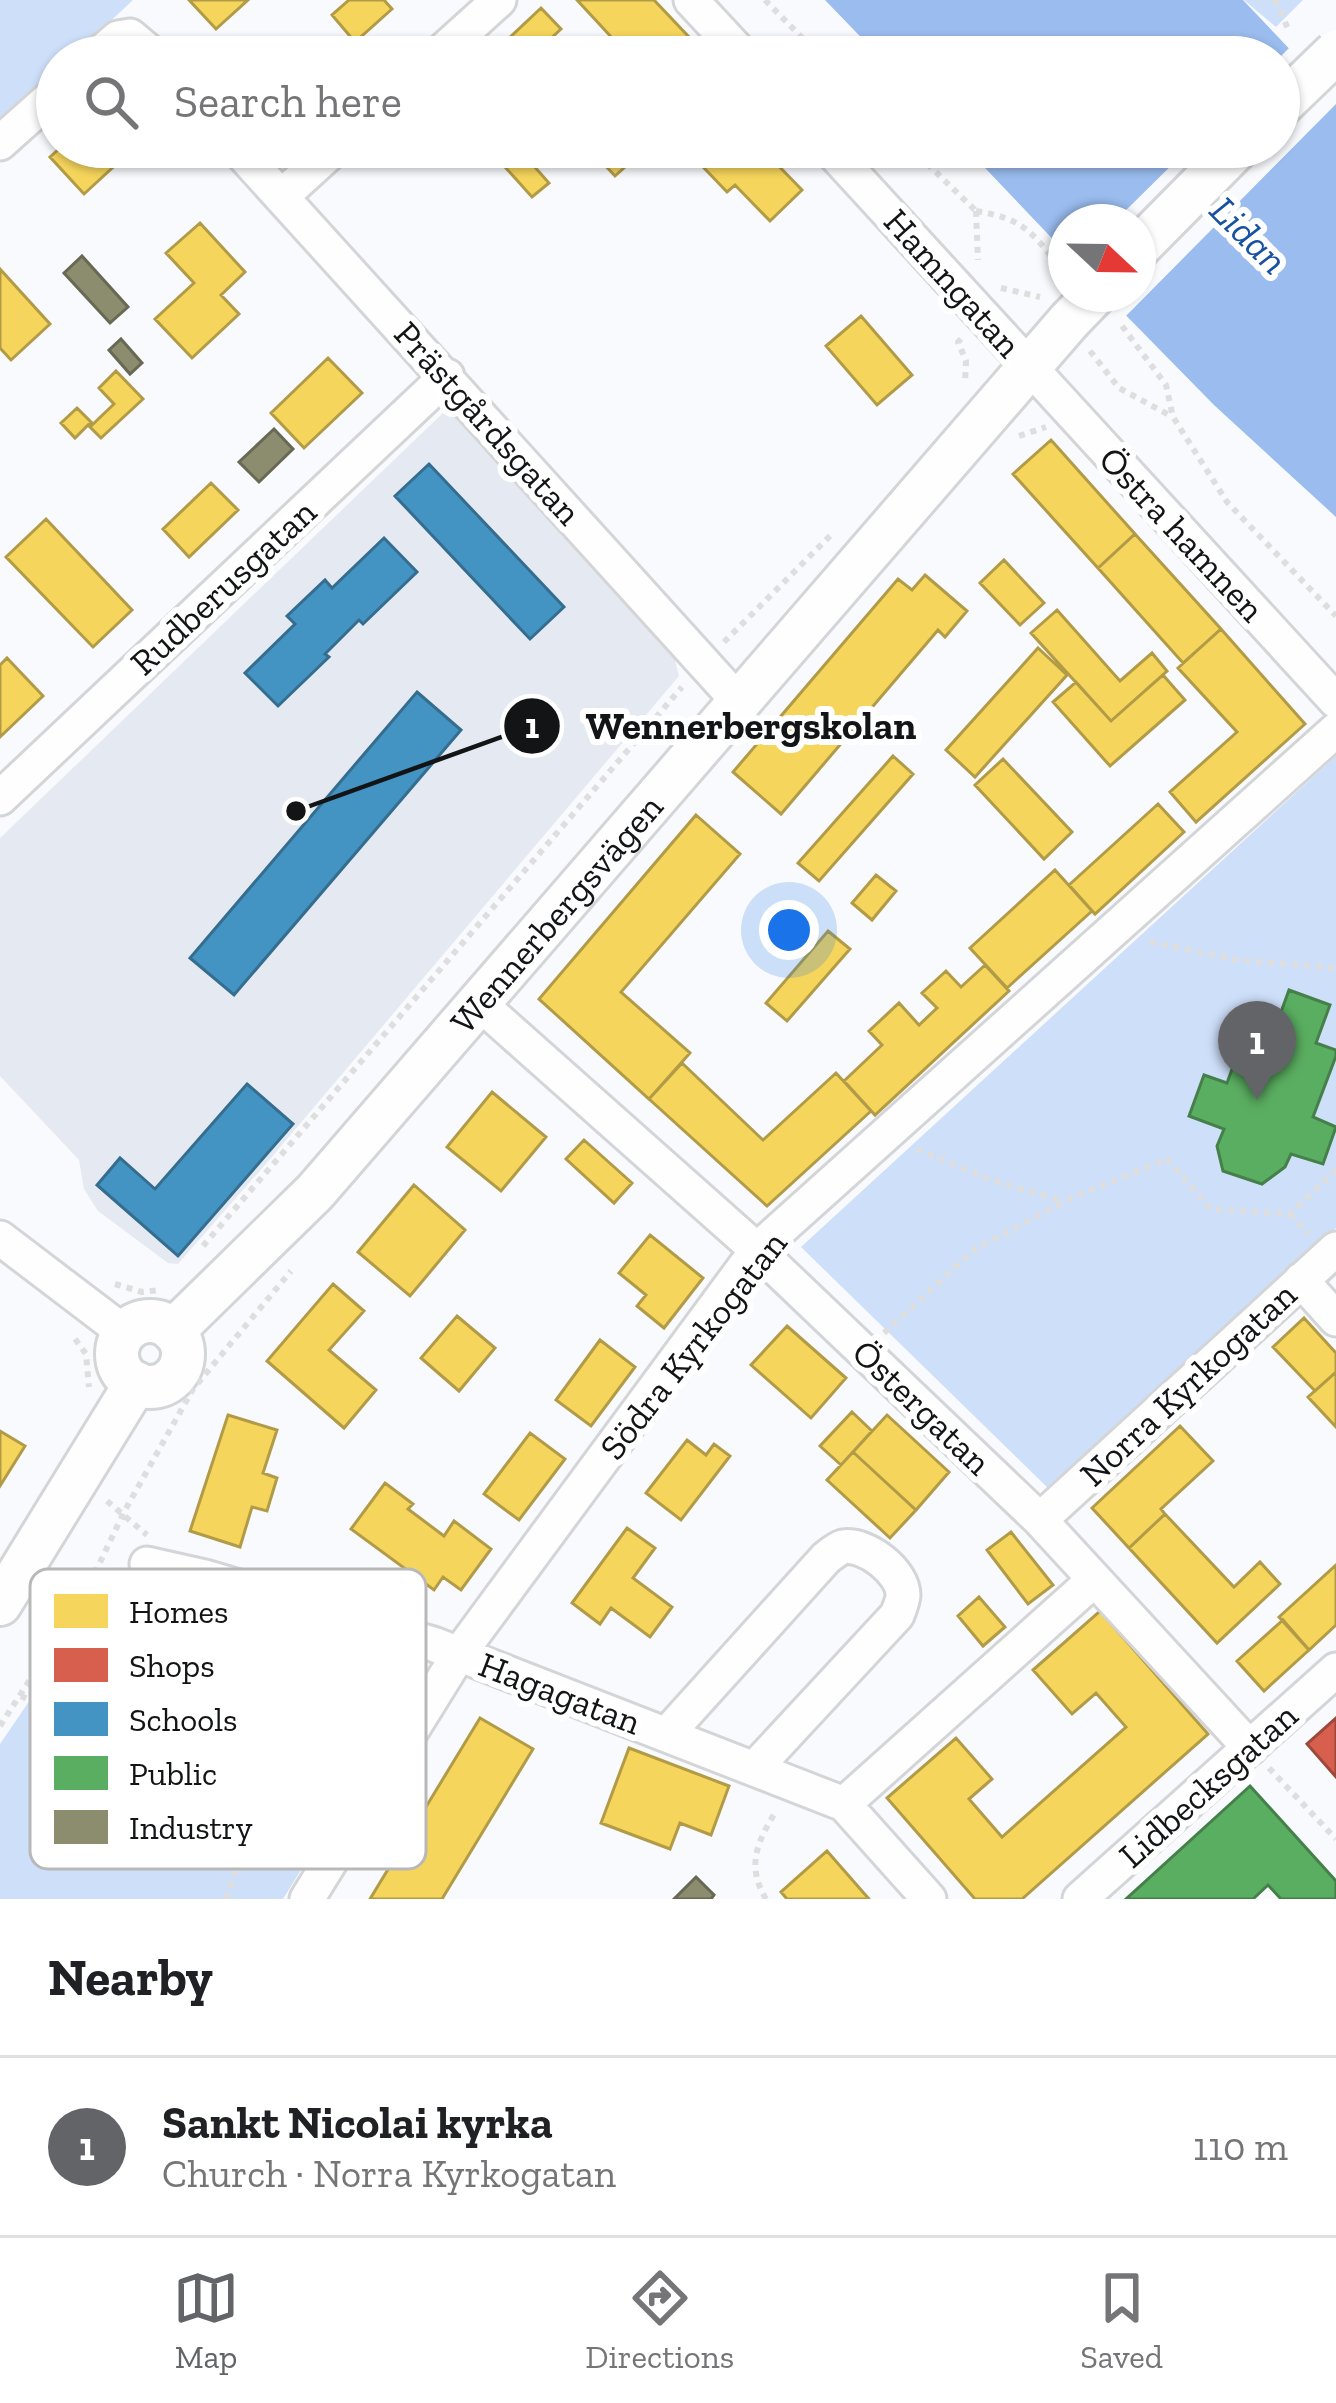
<!DOCTYPE html>
<meta charset="utf-8">
<style>
body{margin:0;font-family:"Zilla Slab",serif;background:#f6f6f6;color:#202124}
.compass{position:absolute;left:1048px;top:204px;width:108px;height:108px;border-radius:50%;background:#fff;box-shadow:0 3px 9px #0004;rotate:112deg}
.you{position:absolute;left:789px;top:930px;width:42px;height:42px;margin:-30px;border:9px solid #fff;border-radius:50%;background:#1a73e8;box-shadow:0 0 0 18px #1a73e833}
.badge{display:grid;place-items:center;width:78px;height:78px;border-radius:50%;background:#636467;color:#fff;font-size:39px;font-weight:700}
.pin{position:absolute;translate:-50% -99px;filter:drop-shadow(0 3px 6px #0008)}
.pin::after{content:'';position:absolute;top:63px;width:42px;height:36px;background:inherit;clip-path:polygon(0 0,100% 0,50% 100%)}
.list{margin:0;padding:0;list-style:none}
h2{display:flex;justify-content:space-between;align-items:center;height:156px;margin:0;padding:0 48px;font-size:51px}
h2 small{font-size:39px;font-weight:400;color:#757577}
.list li{display:grid;grid-template-columns:78px 1fr auto;gap:36px;align-items:center;box-sizing:border-box;height:180px;padding:0 48px;border-top:3px solid #e0e0e0}
.list b{display:block;font-size:45px;white-space:nowrap}
.list p{margin:0;font-size:39px;white-space:nowrap;color:#757577}
.list em{font-size:39px;font-style:normal;color:#757577}
.icon{flex:none;width:66px;height:66px;fill:none;stroke:currentColor;stroke-width:2;stroke-linecap:round;stroke-linejoin:round}
.map{position:relative;flex:none;width:1336px;height:1899px;overflow:hidden}
.search{position:absolute;background:#fff;box-shadow:0 3px 9px #0004;left:36px;right:36px;top:36px;height:132px;display:flex;align-items:center;gap:30px;box-sizing:border-box;padding:0 42px;border-radius:66px;color:#757577;font-size:45px}
.sheet{height:336px;background:#fff}
nav{display:flex;justify-content:space-around;align-items:center;box-sizing:border-box;height:168px;border-top:3px solid #e0e0e0;background:#fff;font-size:33px;color:#757577}
nav a{display:grid;justify-items:center;gap:6px}
nav .on{color:#636467}
.map>svg:first-child{display:block}
.built{fill:#e5eaf2}
.green{fill:#cedff9}
.water{fill:#9abcee}
.pier{fill:#f8fafd}
.homes{fill:#f6d55c;stroke:#b29b47;stroke-width:3}
.shops{fill:#d6604d;stroke:#9c493c;stroke-width:3}
.schools{fill:#4393c3;stroke:#356d8f;stroke-width:3}
.public{fill:#5aae61;stroke:#45804a;stroke-width:3}
.industry{fill:#8c8c6e;stroke:#686854;stroke-width:3}
.lines{fill:none;stroke-linecap:round;stroke-linejoin:round}
.minor-casing{stroke:#d4d5d7;stroke-width:39}
.major-casing{stroke:#d4d5d7;stroke-width:48}
.path{stroke:#dedede;stroke-width:6;stroke-dasharray:6 6;stroke-linecap:butt}
.minor{stroke:#fefeff;stroke-width:33}
.major{stroke:#fefeff;stroke-width:42}
.major-bridge-casing{stroke:#d4d5d7;stroke-width:48;stroke-linecap:butt}
.major-bridge{stroke:#fefeff;stroke-width:42}
.labels{text-anchor:middle;dominant-baseline:central;stroke-width:12;stroke-linejoin:round;paint-order:stroke}
.street-label{font-size:36px;fill:#131416;stroke:#fff}
.water-label{font-size:39px;font-style:italic;fill:#1651a4;stroke:#fff}
.key{fill:#fff;stroke:#b8b8b9;stroke-width:3}
.key-label{font-size:33px;fill:#131416}
.leader{fill:none;stroke:#131416;stroke-width:4.5}
.callout-dot{fill:#131416;stroke:#fff;stroke-width:4.5}
.mark-label{font-size:36px;text-anchor:middle;font-weight:bold;fill:#fff}
.callout-label{font-size:39px;text-anchor:middle;font-weight:bold;fill:#131416;stroke:#fff;stroke-width:12;stroke-linejoin:round;paint-order:stroke}
</style>
<div class="map">
<svg width="1336" height="1899" viewBox="0 0 1336 1899">
<rect width="100%" height="100%" fill="#f8fafd"/>
<path class="built" d="M445 411 458 417 674 656 679 676 271 1158 178 1264 168 1263 98 1211 84 1189 79 1160 0 1076V838Z"/>
<path class="green" d="M0 0H133L72 57H57V71L0 123Z
M1244 0H1303L1276 27Z
M1336 756V1228L1051 1491 801 1247Z
M99 1599 414 1688 283 1899H0V1744Z"/>
<path class="water" d="M825 0H1243L1336 98V517L1214 405 1105 294H1138V222H1066V253L965 147H1279V57H880Z"/>
<path class="pier" d="M1293 44 1336 89V104L1122 320 1099 294H1138V222H1114L1190 147H1279V58Z"/>
<path class="homes" d="M189 0H248L216 29Z
M349 0H384L392 9 355 42 332 15Z
M577 0H654L689 37 668 57H624L627 54Z
M541 8 561 29 545 44 547 46 536 57H489Z
M307 42 321 57H290Z
M61 147H135L84 194 50 157Z
M487 147H517L549 183 532 197Z
M588 147H624L635 158 615 176Z
M684 147H774L767 154 802 190 770 221 735 185 727 192Z
M200 223 245 272 221 295 239 314 192 358 155 319 194 283 166 253Z
M0 269 50 324 11 360 0 348Z
M861 316 912 375 877 405 826 346Z
M328 358 362 393 304 448 271 413Z
M116 371 143 399 101 438 90 427 114 404 99 388Z
M77 408 91 422 75 438 61 423Z
M1051 440 1135 534 1098 568 1013 474Z
M211 483 238 510 189 557 163 529Z
M46 519 132 610 93 647 6 557Z
M1135 534 1221 629 1183 663 1098 568Z
M1004 560 1044 603 1020 625 980 583Z
M925 575 967 611 945 637 938 630 781 814 733 772 898 579 912 590Z
M1057 610 1120 681 1152 653 1167 671 1111 721 1031 633Z
M1221 629 1305 724 1196 822 1170 792 1237 732 1178 668Z
M1038 648 1067 675 975 777 946 750Z
M7 658 43 696 0 737V665Z
M1163 675 1185 700 1110 766 1053 702 1076 682 1111 721Z
M893 756 913 774 819 881 798 863Z
M1003 759 1072 832 1044 859 975 785Z
M1158 804 1184 832 1095 914 1069 885Z
M696 815 740 854 621 992 690 1053 649 1099 539 999Z
M1055 870 1092 911 1007 988 970 948Z
M876 875 896 891 872 920 852 903Z
M828 931 850 949 787 1021 766 1003Z
M985 965 1009 991 875 1115 844 1081 882 1045 869 1031 899 1003 919 1025 937 1008 922 993 946 971 961 987Z
M682 1063 763 1140 836 1073 871 1111 767 1206 649 1099Z
M492 1092 546 1137 501 1191 447 1147Z
M584 1140 632 1183 614 1203 566 1159Z
M414 1185 465 1230 410 1296 358 1252Z
M650 1235 703 1278 664 1328 637 1306 646 1295 619 1273Z
M333 1284 364 1311 329 1350 376 1390 344 1428 267 1361Z
M457 1316 495 1348 459 1391 421 1358Z
M1304 1318 1336 1353V1372L1315 1391 1273 1347Z
M787 1326 846 1378 811 1418 751 1365Z
M600 1340 635 1367 591 1426 556 1400Z
M1336 1372V1427L1308 1397Z
M852 1412 872 1431 841 1465 820 1446Z
M228 1415 277 1430 263 1473 277 1478 267 1511 252 1507 240 1547 190 1531Z
M887 1415 949 1472 916 1510 853 1452Z
M1180 1426 1213 1461 1161 1509 1165 1514 1129 1548 1092 1508Z
M0 1431 25 1446 0 1486Z
M530 1433 565 1459 519 1520 484 1494Z
M687 1440 706 1455 714 1444 730 1456 681 1520 646 1493Z
M853 1452 916 1510 890 1538 827 1480Z
M385 1483 413 1504 408 1509 444 1536 454 1521 491 1549 461 1590 443 1577 434 1590 351 1529Z
M1165 1514 1234 1587 1260 1562 1280 1584 1217 1643 1129 1548Z
M627 1528 655 1548 633 1578 672 1607 650 1637 611 1608 600 1624 572 1603Z
M1011 1532 1053 1585 1028 1604 987 1550Z
M1336 1565V1625L1309 1650 1279 1617Z
M979 1597 1005 1627 983 1646 958 1616Z
M1100 1611 1208 1734 1022 1899H975L887 1798 956 1738 992 1779 969 1799 1002 1837 1126 1727 1096 1693 1072 1714 1033 1670Z
M1283 1620 1309 1650 1264 1691 1237 1661Z
M480 1718 533 1749 442 1899H370Z
M629 1748 729 1786 711 1835 680 1823 670 1849 601 1823Z
M827 1851 869 1899H787L781 1892Z"/>
<path class="shops" d="M1336 1718V1777L1307 1744Z"/>
<path class="schools" d="M429 464 564 607 530 639 395 496Z
M384 538 417 572 363 624 359 620 325 654 329 657 278 706 245 673 295 624 287 616 325 580 332 588Z
M417 692 461 730 234 995 190 958Z
M247 1084 293 1124 178 1256 97 1185 120 1158 155 1189Z"/>
<path class="public" d="M1289 990 1330 1005 1316 1043 1336 1050V1056L1313 1117 1336 1127 1323 1164 1291 1154 1285 1167 1262 1184 1223 1171 1217 1146 1224 1129 1189 1116 1204 1075 1227 1083 1252 1014 1277 1023Z
M1250 1786 1336 1881V1899H1281L1268 1885 1253 1899H1126Z"/>
<path class="industry" d="M82 256 128 307 110 323 64 273Z
M121 339 142 363 130 374 109 350Z
M274 429 293 449 259 482 239 462Z
M696 1877 714 1895 711 1899H674Z"/>
<g class="lines">
<defs>
<path id="minor" d="M691 0 744 57
M96 57 118 38 130 36 155 57
M436 57 499 0
M0 143 57 92
M236 147 738 701
M828 147 1336 701
M281 197 336 147
M0 798 447 376
M480 1004 757 1250 1040 1520 1250 1748
M0 1238 125 1333
M1301 1280 1336 1319
M1040 1520 1336 1249
M147 1564 205 1577 433 1644 844 1804 929 1899
M667 1734 826 1558C831 1554 837 1549 843 1547 866 1543 903 1572 903 1595 903 1600 899 1610 897 1615L755 1768
M844 1804 1094 1580
M307 1899 459 1654 757 1250 1336 730
M1080 1899 1336 1670"/>
<g id="major">
<path d="M1138 248 1238 147"/>
<circle cx="150" cy="1354" r="33"/>
<path id="s1" d="M173 1331 315 1192 1069 321"/>
<path d="M0 1604 136 1383"/>
</g>
</defs>
<use href="#minor" class="minor-casing"/>
<use href="#major" class="major-casing"/>
<path class="path" d="M765 0 821 57
M1275 0 1289 31
M910 147 976 211
M976 211 978 260
M976 211C1020 218 1031 230 1057 264
M1001 288 1040 297
M1122 326 1166 385 1173 417 1227 502 1336 616
M961 339 958 342 966 361 965 383
M1090 351 1119 388 1171 416
M1019 436 1046 427
M724 642 833 533
M1150 942 1238 960 1336 968
M917 1149 991 1180 1062 1201
M1290 1214 1309 1234
M203 1246 682 687
M115 1284 142 1292 160 1290
M884 1333 975 1249 1074 1197 1167 1159 1211 1209 1290 1214 1336 1170
M75 1339 86 1354 89 1387
M107 1501 147 1535
M21 1696C63 1716 210 1799 248 1791 302 1780 361 1713 404 1679
M0 1726 84 1596 124 1512 193 1389 291 1271
M1269 1768 1336 1839
M226 1899C240 1863 246 1832 244 1793
M766 1899C746 1866 757 1842 776 1811"/>
<use href="#minor" class="minor"/>
<use href="#major" class="major"/>
<defs>
<path id="major-bridge" d="M1279 107 1336 52
M1069 321 1095 294"/>
</defs>
<use href="#major-bridge" class="major-bridge-casing"/>
<use href="#major-bridge" class="major-bridge"/>
</g>
<g class="labels">
<g class="street-label">
<text transform="translate(953 283) rotate(48)">Hamngatan</text>
<text transform="translate(488 423) rotate(48)">Prästgårdsgatan</text>
<text transform="translate(1182 534) rotate(47)">Östra hamnen</text>
<text transform="translate(223 587) rotate(-43)">Rudberusgatan</text>
<text stroke="none"><textPath href="#s1" startOffset="567">Wennerbergsvägen</textPath></text>
<text transform="translate(693 1345) rotate(-52)">Södra Kyrkogatan</text>
<text transform="translate(1188 1384) rotate(-43)">Norra Kyrkogatan</text>
<text transform="translate(922 1407) rotate(44)">Östergatan</text>
<text transform="translate(560 1693) rotate(21)">Hagagatan</text>
<text transform="translate(1208 1785) rotate(-42)">Lidbecksgatan</text>
</g>
<g class="water-label">
<text transform="translate(1249 235) rotate(45)">Lidan</text>
</g>
</g>
<rect x="30" y="1569" width="396" height="300" rx="18" class="key"/>
<rect x="54" y="1594" width="54" height="34" fill="#f6d55c"/>
<rect x="54" y="1648" width="54" height="34" fill="#d6604d"/>
<rect x="54" y="1702" width="54" height="34" fill="#4393c3"/>
<rect x="54" y="1756" width="54" height="34" fill="#5aae61"/>
<rect x="54" y="1810" width="54" height="34" fill="#8c8c6e"/>
<g class="key-label">
<text x="129" y="1623">Homes</text>
<text x="129" y="1677">Shops</text>
<text x="129" y="1731">Schools</text>
<text x="129" y="1785">Public</text>
<text x="129" y="1839">Industry</text>
</g>
<path class="leader" d="M296 811L532 726"/>
<g class="callout-dot">
<circle cx="296" cy="811" r="12"/>
<circle cx="532" cy="726" r="30"/>
</g>
<g class="mark-label">
<text x="532" y="738">1</text>
</g>
<g class="callout-label">
<text x="751" y="739">Wennerbergskolan</text>
</g>
</svg>
<svg class="compass" viewBox="-18 -18 36 36"><path d="M0-13l5 13h-10z" fill="#e53935"/><path d="M0 13l5-13h-10z" fill="#757577"/></svg>
<div class="you"></div>
<div class="pin badge" style="left:1257px;top:1100px">1</div>
<div class="search"><svg class="icon" aria-label="search" viewBox="0 0 24 24"><circle cx="10" cy="10" r="6"/><path d="M15 15l6 6"/></svg>Search here</div>
</div>
<section class="sheet">
<h2>Nearby<small></small></h2>
<ul class="list">
<li><span class="badge">1</span><div><b>Sankt Nicolai kyrka</b><p>Church · Norra Kyrkogatan</p></div><em>110 m</em></li>
</ul>
</section>
<nav>
<a class="on"><svg class="icon" aria-label="map" viewBox="0 0 24 24"><path d="M3 6l6-2 6 2 6-2v14l-6 2-6-2-6 2zM9 4v14M15 6v14"/></svg>Map</a>
<a><svg class="icon" aria-label="directions" viewBox="0 0 24 24"><path d="M12 3l9 9-9 9-9-9zM9 14v-3h6M13 9l2 2-2 2"/></svg>Directions</a>
<a><svg class="icon" aria-label="saved" viewBox="0 0 24 24"><path d="M7 4h10v16l-5-4-5 4z"/></svg>Saved</a>
</nav>
